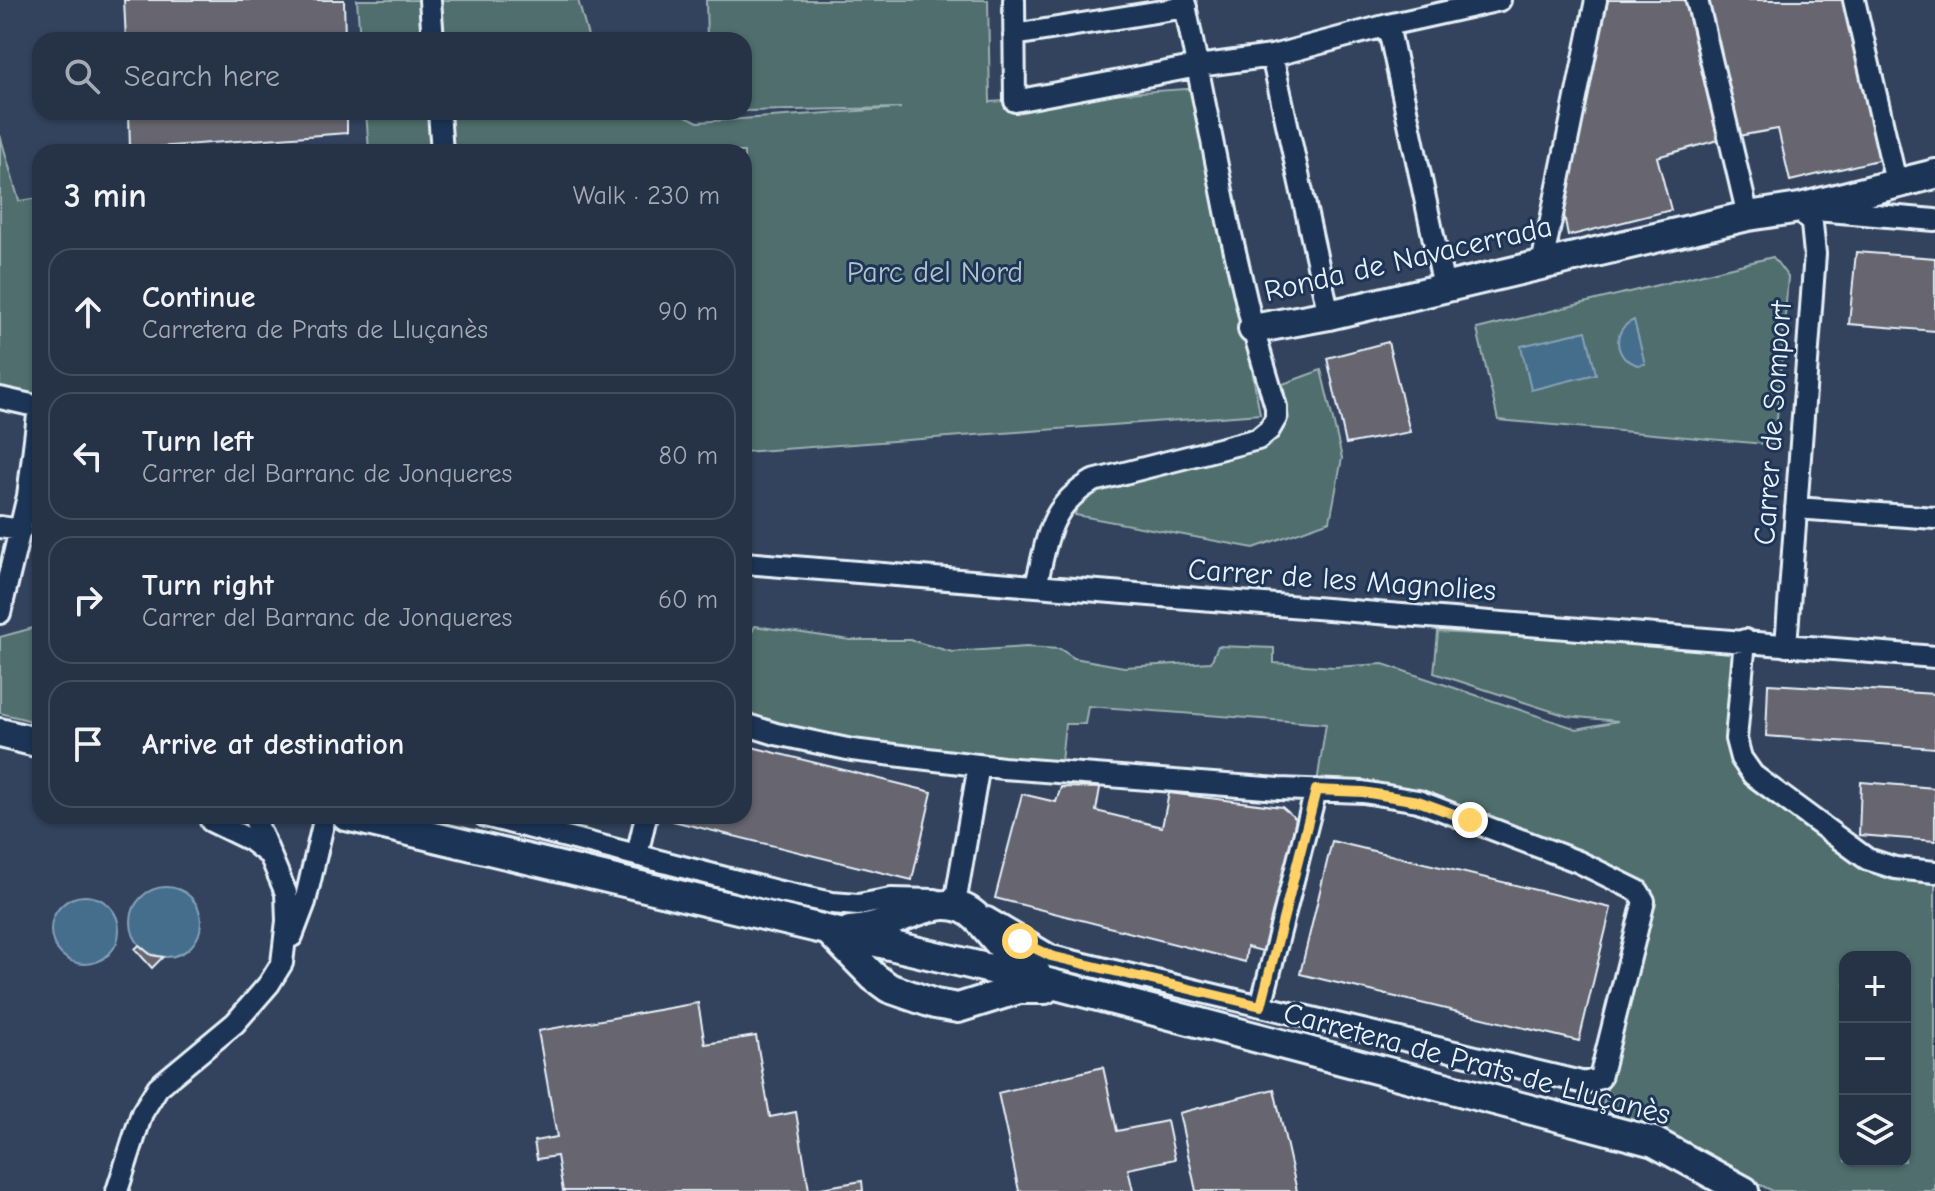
<!DOCTYPE html>
<meta charset="utf-8">
<style>
body{margin:0;font-family:"Comic Neue",sans-serif;background:#323e51;color:#f1f3f6}
.controls{position:absolute;right:24px;bottom:24px;display:grid;overflow:hidden;border-radius:16px;box-shadow:0 2px 6px #0004}
.controls button{width:72px;height:72px;display:grid;place-items:center;padding:0;border:0;border-bottom:2px solid #424d5f;background:#263246;color:#f1f3f6;font:40px sans-serif}
.stop{position:absolute;width:24px;height:24px;margin:-18px;border:6px solid #ffd166;border-radius:50%;background:#fff}
.stop.end{background:#ffd166;border-color:#fff;box-shadow:0 2px 8px #0008}
.list{margin:0;padding:0;list-style:none}
h2{display:flex;justify-content:space-between;align-items:center;height:104px;margin:0;padding:0 32px;font-size:34px}
h2 small{font-size:26px;font-weight:400;color:#a4aab3}
.list li{display:grid;grid-template-columns:52px 1fr auto;gap:24px;align-items:center;box-sizing:border-box;height:128px;margin:0 16px 16px;padding:0 16px;border:2px solid #424d5f;border-radius:24px}
.list b{display:block;font-size:30px;white-space:nowrap}
.list p{margin:0;font-size:26px;white-space:nowrap;color:#a4aab3}
.list em{font-size:26px;font-style:normal;color:#a4aab3}
.icon{flex:none;width:44px;height:44px;fill:none;stroke:currentColor;stroke-width:2;stroke-linecap:round;stroke-linejoin:round}
.map{position:relative;flex:none;width:1935px;height:1191px;overflow:hidden}
.search{position:absolute;background:#263246;box-shadow:0 2px 6px #0004;left:32px;top:32px;width:720px;height:88px;display:flex;align-items:center;gap:20px;box-sizing:border-box;padding:0 28px;border-radius:24px;color:#a4aab3;font-size:30px}
.panel{position:absolute;background:#263246;box-shadow:0 2px 6px #0004;left:32px;top:144px;width:720px;height:680px;border-radius:24px}
.map>svg:first-child{display:block}
.green{fill:#4f6e6d;stroke:#9cb0b2;stroke-width:2;fill-rule:evenodd}
.water{fill:#456e8d;stroke:#86a2b8;stroke-width:2}
.building{fill:#666570;stroke:#e8f1f8;stroke-width:2}
.lines{fill:none;stroke-linecap:round;stroke-linejoin:round}
.street-casing{stroke:#e8f1f8;stroke-width:26}
.secondary-casing{stroke:#e8f1f8;stroke-width:34}
.street{stroke:#1d3557;stroke-width:20}
.secondary{stroke:#1d3557;stroke-width:28}
.route{stroke:#ffd166;stroke-width:10}
.labels{text-anchor:middle;dominant-baseline:central;stroke-width:6;stroke-linejoin:round;paint-order:stroke}
.street-label{font-size:30px;fill:#e8f1f8;stroke:#1d3557}
.park-label{font-size:30px;fill:#b2c3c7;stroke:#1d3557}
</style>
<div class="map">
<svg width="1935" height="1191" viewBox="0 0 1935 1191">
<rect width="100%" height="100%" fill="#33435e"/>
<filter id="ink" filterUnits="userSpaceOnUse"><feTurbulence type="fractalNoise" baseFrequency=".0125" numOctaves="2"/><feDisplacementMap in="SourceGraphic" scale="16" xChannelSelector="R" yChannelSelector="G"/><feConvolveMatrix kernelMatrix="1 2 1 2 8 2 1 2 1" color-interpolation-filters="sRGB"/></filter>
<g filter="url(#ink)">
<path class="green" d="M357 0H578L589 40H360Z
M706 0H988L990 102 1201 88 1260 414 744 452V152H361L369 150 366 112H678L698 122 901 108 744 111V40H707Z
M0 135 19 201 40 198V410L0 404Z
M1773 257 1788 277 1775 445 1498 420 1477 329Z
M1321 370 1342 458 1330 521 1254 548 1075 515 1077 501 1109 486 1162 475 1271 443 1289 418 1283 384Z
M40 626V723L0 713V637Z
M755 626 850 640H910L952 652 1026 647 1060 649 1074 658 1124 667 1211 662 1218 646 1274 648V663L1334 667 1383 664 1577 729 1618 721 1567 716 1434 673 1438 632 1732 648 1731 740 1736 760 1856 858 1935 879V1191H1773L1602 1109 1654 903 1652 894 1647 887 1511 826 1317 783 1326 724 1088 706 1085 724H1065L1060 771 744 724V635L750 636ZM1845 957H1905V1161H1845Z"/>
<path class="water" d="M1634 320 1645 364 1637 365 1625 359C1613 345 1617 327 1634 320Z
M1586 331 1596 374 1531 390 1521 346Z
M131 922a35 35 0 1 1 70 0a35 35 0 1 1-70 0Z
M51 930a34 34 0 1 1 68 0a34 34 0 1 1-68 0Z"/>
<path class="building" d="M124 0H344L345 40H126Z
M1608 0H1685L1718 140 1657 157 1671 210 1568 236 1563 209Z
M1705 0H1845L1882 159 1790 181 1778 129 1738 136Z
M129 112H347V133L130 149Z
M1856 252 1935 258V331L1849 324Z
M1388 342 1410 432 1346 444 1327 358Z
M1768 684 1935 694V748L1766 736Z
M744 745 932 792 912 880 673 821 674 816H744Z
M1861 782 1935 788V841L1859 835Z
M1061 787 1100 788 1096 811 1162 827 1169 793 1282 807 1296 819 1266 952 1247 947 1245 962 995 898 1022 794 1056 802Z
M1332 841 1611 908 1579 1041 1300 974Z
M139 945 151 955 163 957 152 968 135 949Z
M698 1003 705 1044 756 1036 770 1117 796 1112 809 1190 862 1181 863 1191H563L557 1156 537 1159 534 1141 557 1137 538 1031Z
M1103 1067 1117 1131 1167 1121 1175 1159 1128 1169 1133 1191H1019L998 1093Z
M1274 1089 1297 1191H1196L1179 1113Z"/>
<g class="lines">
<defs>
<path id="street" d="M430 0 433 40
M1014 0 1015 101 1198 66 1272 56 1388 25 1500 0
M1697 0 1748 216
M1854 0 1896 182
M1388 25 1444 287
M1014 35 1186 7
M1272 56 1329 315
M439 112 442 152
M1816 210 1935 220
M1542 264 1596 0
M0 398 40 407
M1796 508 1935 518
M0 527 21 530
M744 563 1935 657
M1036 585C1048 538 1048 507 1093 481L1258 439 1269 430 1276 418V407L1253 329 1229 226 1184 0
M0 613 28 496 39 407
M1745 640 1736 739 1741 758 1753 775 1867 859 1895 868 1935 872
M1786 646 1815 254 1812 224 1800 208
M744 724 776 734 852 750 1003 768 1279 789 1363 792 1418 801 1579 862 1638 891 1644 901 1600 1078 1585 1083 1051 956 987 918
M485 816 776 891 832 903 858 905 891 899 935 900
M211 821 250 840 267 853
M637 855 646 816
M955 904 979 765
M292 936 305 902 325 816
M1261 1006 1316 790
M117 1191 142 1113 158 1087 235 1023 269 984 282 963 287 921 286 893 254 817"/>
<path id="secondary" d="M1253 329 1329 315 1748 216 1800 208 1935 174
M0 733 40 743
M346 816 1037 980 1654 1142 1744 1191
M829 931 874 977 889 988 935 1004 958 1008 1019 989H1045
M850 931C862 930 875 928 886 923 916 912 952 891 978 919 999 941 1008 959 1036 973"/>
</defs>
<use href="#street" class="street-casing"/>
<use href="#secondary" class="secondary-casing"/>
<use href="#street" class="street"/>
<use href="#secondary" class="secondary"/>
</g>
</g>
<g class="lines" filter="url(#ink)">
<path class="route" d="M1020 941 1051 956 1261 1006 1316 790 1363 792 1418 801 1470 820"/>
</g>
<g class="labels">
<g class="street-label">
<text transform="translate(1408 259) rotate(-13)">Ronda de Navacerrada</text>
<text transform="translate(1773 423) rotate(-86)">Carrer de Somport</text>
<text transform="translate(1342 580) rotate(4)">Carrer de les Magnolies</text>
<text transform="translate(1477 1064) rotate(15)">Carretera de Prats de Lluçanès</text>
</g>
<g class="park-label">
<text x="935" y="272">Parc del Nord</text>
</g>
</g>
</svg>
<div class="controls">
<button>+</button>
<button>−</button>
<button><svg class="icon" aria-label="layers" viewBox="0 0 24 24"><path d="M12 4l9 5-9 5-9-5zM3 14l9 5 9-5"/></svg></button>
</div>
<div class="stop" style="left:1020px;top:941px"></div>
<div class="stop end" style="left:1470px;top:820px"></div>
<div class="search"><svg class="icon" aria-label="search" viewBox="0 0 24 24"><circle cx="10" cy="10" r="6"/><path d="M15 15l6 6"/></svg>Search here</div>
<section class="panel">
<h2>3 min<small>Walk · 230 m</small></h2>
<ul class="list">
<li><svg class="icon" aria-label="ahead" viewBox="0 0 24 24"><path d="M12 20V5M6 11l6-6 6 6"/></svg><div><b>Continue</b><p>Carretera de Prats de Lluçanès</p></div><em>90 m</em></li>
<li><svg class="icon" aria-label="left" viewBox="0 0 24 24"><path d="M17 20v-9H6M10 6l-5 5 5 5"/></svg><div><b>Turn left</b><p>Carrer del Barranc de Jonqueres</p></div><em>80 m</em></li>
<li><svg class="icon" aria-label="right" viewBox="0 0 24 24"><path d="M7 20v-9h11M14 6l5 5-5 5"/></svg><div><b>Turn right</b><p>Carrer del Barranc de Jonqueres</p></div><em>60 m</em></li>
<li><svg class="icon" aria-label="arrive" viewBox="0 0 24 24"><path d="M6 21V4h12l-3 4 3 4H6"/></svg><div><b>Arrive at destination</b></div></li>
</ul>
</section>
</div>
